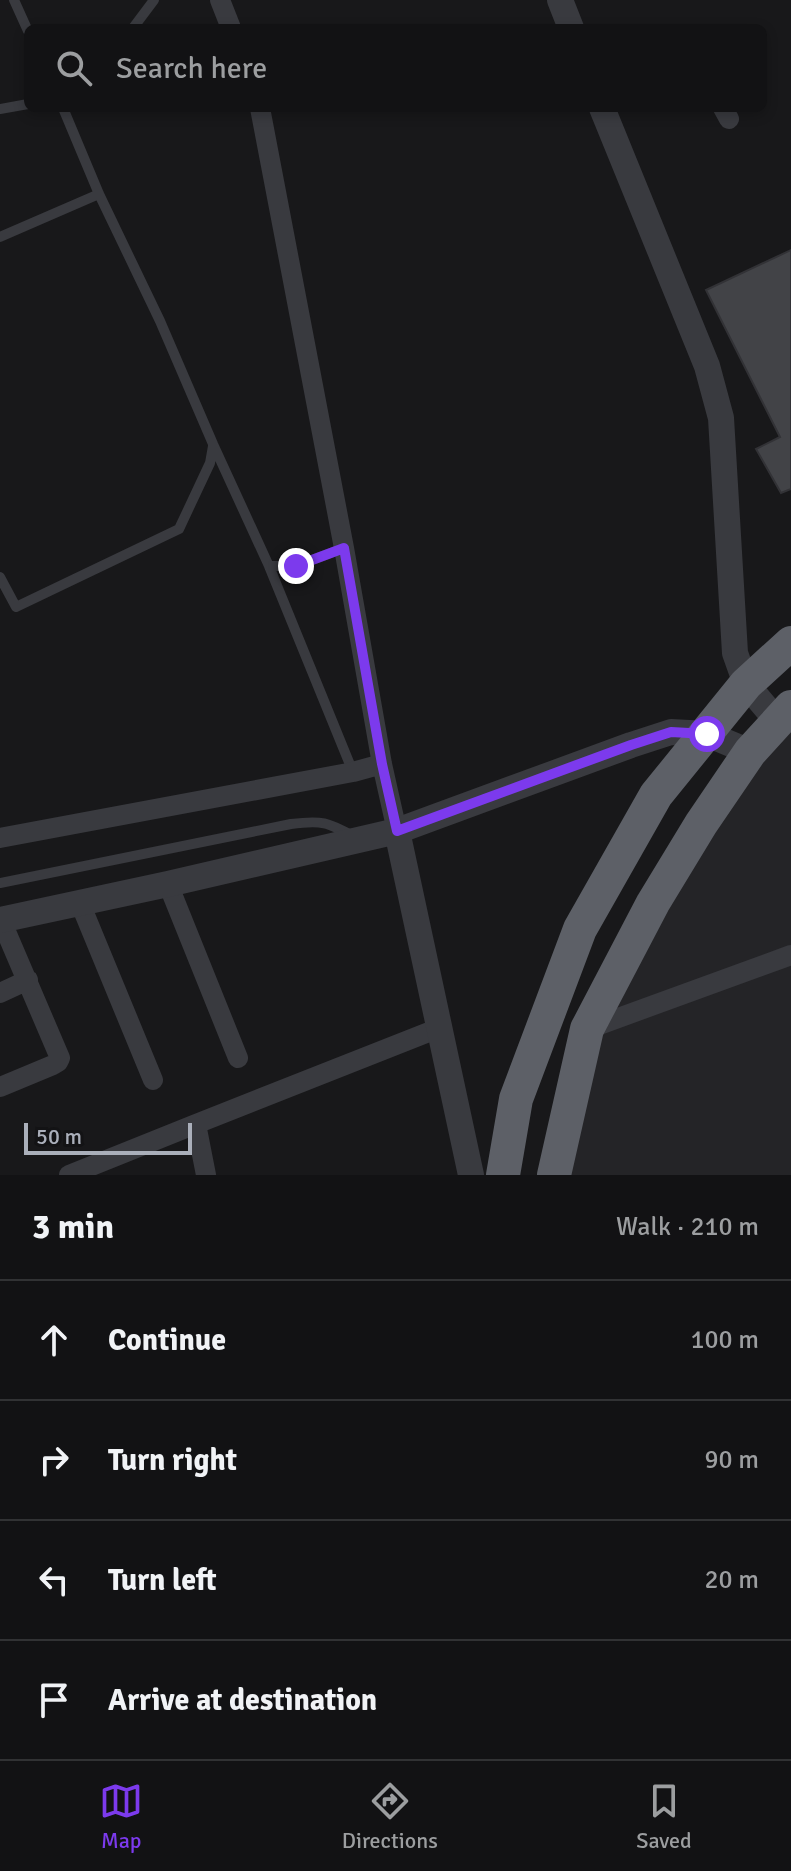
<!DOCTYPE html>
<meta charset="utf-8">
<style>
body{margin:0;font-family:Signika,sans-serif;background:#1f2022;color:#f1f3f6}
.scale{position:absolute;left:24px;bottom:20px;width:168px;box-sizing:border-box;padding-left:8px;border:4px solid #aaafba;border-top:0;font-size:22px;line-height:28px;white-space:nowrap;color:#aaafba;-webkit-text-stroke:6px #131315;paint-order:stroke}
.stop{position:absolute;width:24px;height:24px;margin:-18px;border:6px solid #7c3aed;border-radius:50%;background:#fff}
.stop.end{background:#7c3aed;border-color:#fff;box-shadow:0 2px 8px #0008}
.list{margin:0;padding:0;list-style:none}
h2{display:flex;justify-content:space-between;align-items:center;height:104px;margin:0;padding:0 32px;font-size:34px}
h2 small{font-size:26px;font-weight:400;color:#9c9ea0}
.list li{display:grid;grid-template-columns:52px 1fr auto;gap:24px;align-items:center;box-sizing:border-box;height:120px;padding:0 32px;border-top:2px solid #313234}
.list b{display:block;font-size:30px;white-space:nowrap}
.list em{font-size:26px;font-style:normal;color:#9c9ea0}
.icon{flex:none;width:44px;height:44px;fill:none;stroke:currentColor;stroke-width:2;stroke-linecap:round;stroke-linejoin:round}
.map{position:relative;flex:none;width:791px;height:1175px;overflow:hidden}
.search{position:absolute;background:#121214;box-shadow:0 4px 12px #0003;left:24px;right:24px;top:24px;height:88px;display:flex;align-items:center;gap:20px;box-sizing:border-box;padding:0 28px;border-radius:12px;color:#9c9ea0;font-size:30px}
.sheet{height:584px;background:#121214}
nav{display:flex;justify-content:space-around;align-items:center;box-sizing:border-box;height:112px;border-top:2px solid #313234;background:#121214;font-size:22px;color:#9c9ea0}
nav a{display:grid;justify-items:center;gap:4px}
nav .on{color:#7c3aed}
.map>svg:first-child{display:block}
.built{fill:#242427}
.building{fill:#424347;stroke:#323236;stroke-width:2}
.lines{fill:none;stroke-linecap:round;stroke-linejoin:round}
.service{stroke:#393a3f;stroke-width:10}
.minor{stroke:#393a3f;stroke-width:20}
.tertiary{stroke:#393a3f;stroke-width:26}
.trunk{stroke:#5d6067;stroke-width:34}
.route{stroke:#7c3aed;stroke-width:10}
</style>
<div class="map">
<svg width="791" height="1175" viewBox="0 0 791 1175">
<rect width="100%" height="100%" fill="#18181a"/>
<path class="built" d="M791 711V1175H555L564 1084 668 882Z"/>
<path class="building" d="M791 250V489L781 493 756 449 780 437 706 290Z"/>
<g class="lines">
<path class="service" d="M14 0 28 31
M133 28 154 0
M63 108 99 194 160 321 213 444 269 566 353 772
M0 109 28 104
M0 237 99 194
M269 566H296L344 548
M0 577 16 607 179 529 210 463 213 446
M0 883 291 824C322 820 327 822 355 837"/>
<path class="minor" d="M220 0 231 28
M260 108 344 548 382 764 397 831
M723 108 729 119
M0 838 353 772 382 764
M168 884 238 1058
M80 903 153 1080
M0 993 28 980
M588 1029 791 955
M0 1087 53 1065 58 1062 60 1058 1 920
M69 1175 196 1124
M206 1175 196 1124 439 1028"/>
<path class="tertiary" d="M560 0 571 28
M602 108 707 366 721 418 735 653 746 684 778 722
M397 831 471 1175
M0 920 168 884 397 831 631 745 671 732 707 734 750 752"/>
<path class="trunk" d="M503 1175 516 1099 580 929 656 795 746 684 791 643
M554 1175 587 1029 653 903 701 824 750 752 791 707"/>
</g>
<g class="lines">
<path class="route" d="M296 566 344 548 382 764 397 831 631 745 671 732 707 734"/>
</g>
</svg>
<div class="scale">50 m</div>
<div class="stop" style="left:707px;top:734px"></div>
<div class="stop end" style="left:296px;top:566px"></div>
<div class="search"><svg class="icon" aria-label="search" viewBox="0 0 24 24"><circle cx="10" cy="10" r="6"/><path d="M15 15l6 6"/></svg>Search here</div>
</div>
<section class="sheet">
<h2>3 min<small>Walk · 210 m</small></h2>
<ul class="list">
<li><svg class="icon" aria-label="ahead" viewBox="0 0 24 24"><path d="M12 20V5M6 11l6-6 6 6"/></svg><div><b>Continue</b></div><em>100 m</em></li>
<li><svg class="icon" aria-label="right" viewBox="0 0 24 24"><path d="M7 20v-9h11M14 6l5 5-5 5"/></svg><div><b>Turn right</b></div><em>90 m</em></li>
<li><svg class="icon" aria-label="left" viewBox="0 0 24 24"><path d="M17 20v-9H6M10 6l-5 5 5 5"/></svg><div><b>Turn left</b></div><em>20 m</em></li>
<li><svg class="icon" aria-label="arrive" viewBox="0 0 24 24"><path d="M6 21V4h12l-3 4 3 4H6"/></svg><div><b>Arrive at destination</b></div></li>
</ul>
</section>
<nav>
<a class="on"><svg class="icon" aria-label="map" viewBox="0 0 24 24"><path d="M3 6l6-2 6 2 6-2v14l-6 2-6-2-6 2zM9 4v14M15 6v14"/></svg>Map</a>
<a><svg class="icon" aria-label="directions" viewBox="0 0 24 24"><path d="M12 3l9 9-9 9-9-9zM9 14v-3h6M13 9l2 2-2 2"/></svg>Directions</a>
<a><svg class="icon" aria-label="saved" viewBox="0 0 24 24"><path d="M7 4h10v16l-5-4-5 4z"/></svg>Saved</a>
</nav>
